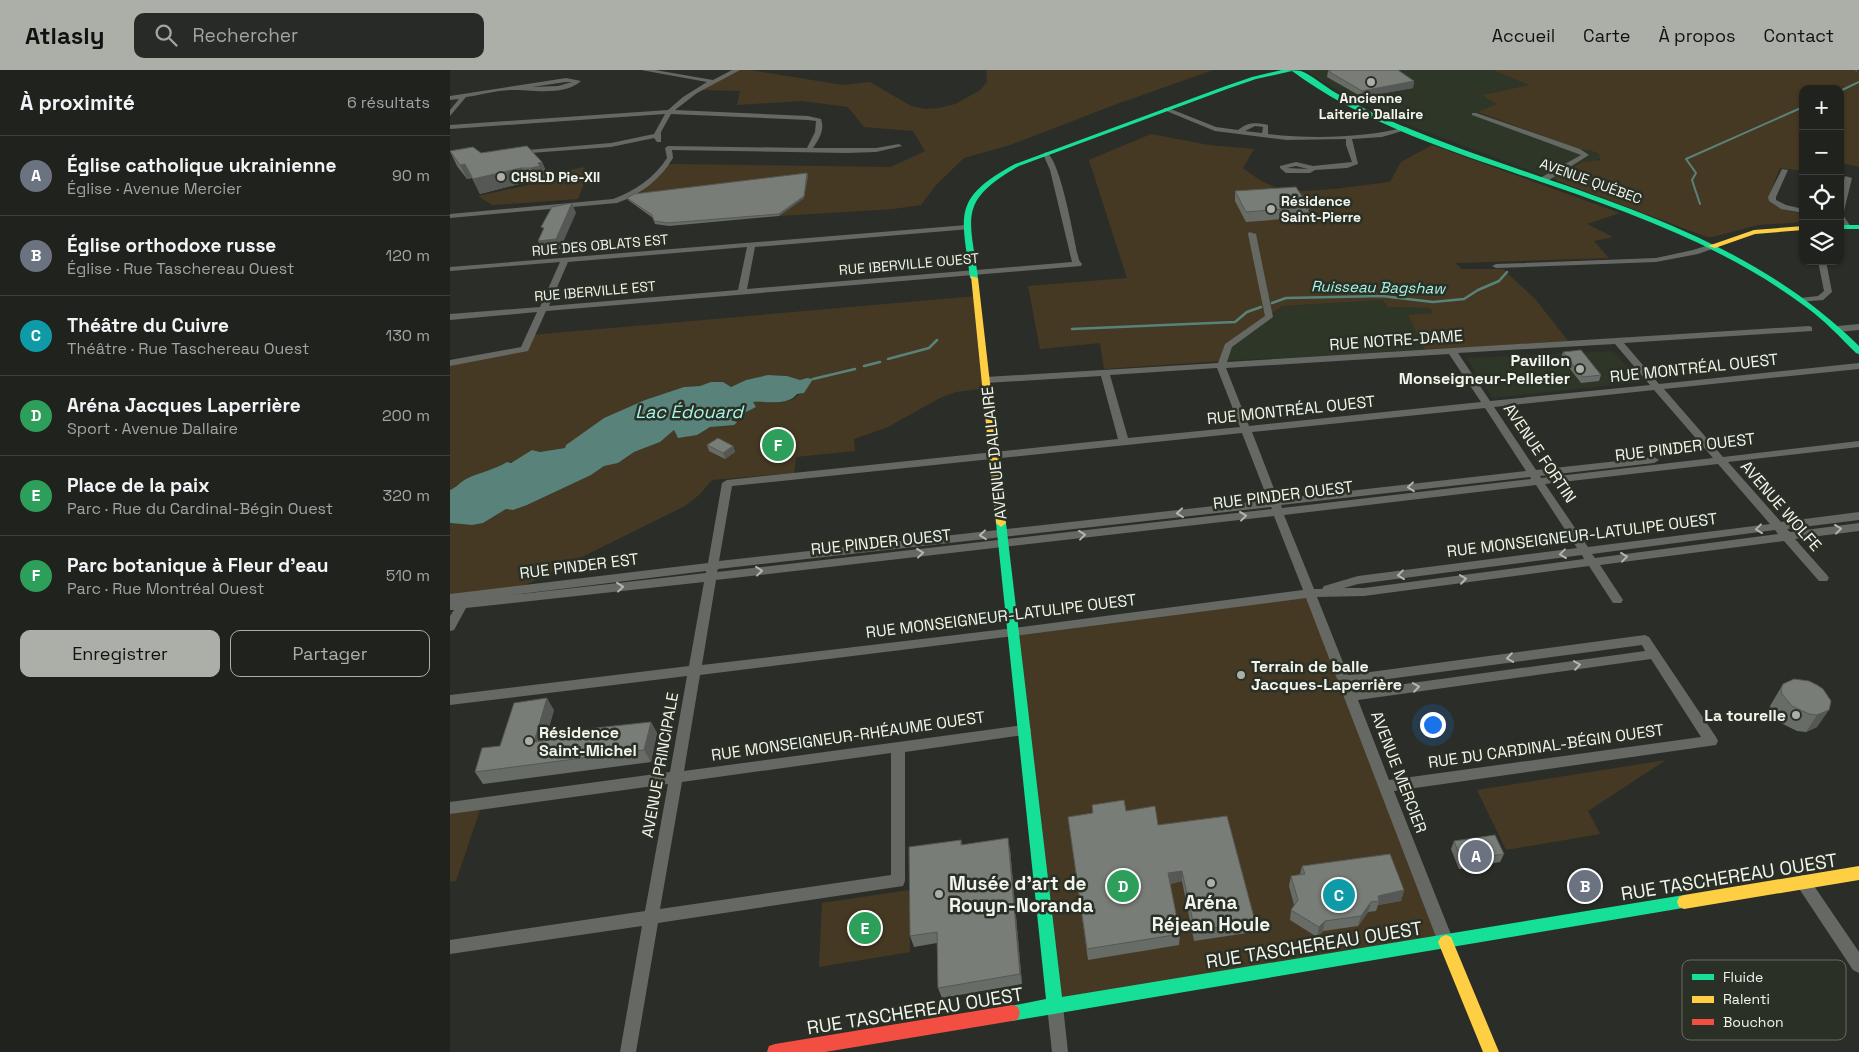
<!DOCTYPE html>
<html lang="fr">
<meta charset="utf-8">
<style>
body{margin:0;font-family:"Space Grotesk",sans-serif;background:#282a27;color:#f1f3f6}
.controls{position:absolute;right:15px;top:15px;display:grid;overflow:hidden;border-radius:10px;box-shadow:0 1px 4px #0004}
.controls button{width:45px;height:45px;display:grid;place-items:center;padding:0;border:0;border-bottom:1px solid #3d3f3c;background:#20221e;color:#f1f3f6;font:25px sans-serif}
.you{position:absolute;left:982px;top:654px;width:18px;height:18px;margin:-12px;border:4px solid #fff;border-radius:50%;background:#1a73e8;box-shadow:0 0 0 8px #1a73e833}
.badge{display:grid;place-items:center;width:32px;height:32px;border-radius:50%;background:#acafa8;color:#fff;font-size:16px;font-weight:700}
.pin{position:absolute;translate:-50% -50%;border:2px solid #fff;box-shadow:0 1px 5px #0006}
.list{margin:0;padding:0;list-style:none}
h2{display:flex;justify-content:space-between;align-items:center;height:65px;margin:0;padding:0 20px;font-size:21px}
h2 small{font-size:16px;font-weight:400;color:#a2a4a4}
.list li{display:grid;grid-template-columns:32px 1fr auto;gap:15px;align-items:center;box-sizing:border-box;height:80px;padding:0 20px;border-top:1px solid #3d3f3c}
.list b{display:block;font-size:19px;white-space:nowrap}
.list p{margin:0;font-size:16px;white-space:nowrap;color:#a2a4a4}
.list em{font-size:16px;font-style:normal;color:#a2a4a4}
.actions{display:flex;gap:10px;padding:15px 20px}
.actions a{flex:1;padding:11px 0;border:1px solid #acafa8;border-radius:10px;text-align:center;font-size:18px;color:#acafa8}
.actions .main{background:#acafa8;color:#111}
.icon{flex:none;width:28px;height:28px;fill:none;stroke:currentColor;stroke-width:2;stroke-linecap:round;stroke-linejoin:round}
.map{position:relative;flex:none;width:1409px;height:982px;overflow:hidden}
header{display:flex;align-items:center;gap:30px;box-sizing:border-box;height:70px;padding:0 25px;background:#acafa8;color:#111}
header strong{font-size:24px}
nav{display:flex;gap:28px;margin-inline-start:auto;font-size:18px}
.search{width:350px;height:45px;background:#282a27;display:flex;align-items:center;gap:12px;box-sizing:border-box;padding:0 18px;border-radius:10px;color:#a2a4a4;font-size:19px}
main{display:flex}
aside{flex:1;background:#20221e}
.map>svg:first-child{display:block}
.built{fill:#2e3627}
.green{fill:#463923}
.water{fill:#59837a}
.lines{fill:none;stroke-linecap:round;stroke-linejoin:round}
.stream-far1{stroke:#59837a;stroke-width:2}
.stream{stroke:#59837a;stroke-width:2.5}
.street{fill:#656863;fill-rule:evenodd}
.fast{fill:#16e098;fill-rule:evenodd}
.slow{fill:#ffcf43;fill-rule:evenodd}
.jam{fill:#f24e42;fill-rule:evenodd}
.rail-casing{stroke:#656864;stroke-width:3}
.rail{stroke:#2b3026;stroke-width:2;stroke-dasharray:5.5;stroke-linecap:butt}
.wall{fill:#686c67}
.shaded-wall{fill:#555854}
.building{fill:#797d78;stroke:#555854}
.oneway{stroke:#b2b6af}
.poi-dot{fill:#acafa8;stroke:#2b3026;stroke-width:2}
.labels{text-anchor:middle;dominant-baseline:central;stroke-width:5;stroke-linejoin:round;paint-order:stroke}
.far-poi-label{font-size:14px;font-weight:bold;fill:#f1f5ed;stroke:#2b3026;text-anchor:start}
.far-street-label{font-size:14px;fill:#f1f5ed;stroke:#2b3026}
.far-water-label{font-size:15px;font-style:italic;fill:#a7f6e7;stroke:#2b3026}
.street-label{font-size:16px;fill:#f1f5ed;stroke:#2b3026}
.poi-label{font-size:16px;font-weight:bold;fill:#f1f5ed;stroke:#2b3026;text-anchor:end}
.water-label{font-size:18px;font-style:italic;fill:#a7f6e7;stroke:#2b3026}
.near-street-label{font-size:19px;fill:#f1f5ed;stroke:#2b3026}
.near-poi-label{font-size:19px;font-weight:bold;fill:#f1f5ed;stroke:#2b3026;text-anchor:start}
.key{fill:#2b3026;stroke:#666b62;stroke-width:1}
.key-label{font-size:14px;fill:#f1f5ed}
</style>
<header>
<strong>Atlasly</strong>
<div class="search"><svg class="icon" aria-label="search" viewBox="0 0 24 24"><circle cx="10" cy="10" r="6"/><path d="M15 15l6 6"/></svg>Rechercher</div>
<nav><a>Accueil</a><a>Carte</a><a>À propos</a><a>Contact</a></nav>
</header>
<main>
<aside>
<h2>À proximité<small>6 résultats</small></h2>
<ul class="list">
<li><span class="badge" style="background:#6b7280">A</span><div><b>Église catholique ukrainienne</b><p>Église · Avenue Mercier</p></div><em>90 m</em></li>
<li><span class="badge" style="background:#6b7280">B</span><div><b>Église orthodoxe russe</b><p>Église · Rue Taschereau Ouest</p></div><em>120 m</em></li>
<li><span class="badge" style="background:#0f9aa8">C</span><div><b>Théâtre du Cuivre</b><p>Théâtre · Rue Taschereau Ouest</p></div><em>130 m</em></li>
<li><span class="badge" style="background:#2e9e5b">D</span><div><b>Aréna Jacques Laperrière</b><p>Sport · Avenue Dallaire</p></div><em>200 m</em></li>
<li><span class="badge" style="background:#2e9e5b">E</span><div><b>Place de la paix</b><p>Parc · Rue du Cardinal-Bégin Ouest</p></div><em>320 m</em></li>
<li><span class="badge" style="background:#2e9e5b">F</span><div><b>Parc botanique à Fleur d'eau</b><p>Parc · Rue Montréal Ouest</p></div><em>510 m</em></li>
</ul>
<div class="actions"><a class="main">Enregistrer</a><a>Partager</a></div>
</aside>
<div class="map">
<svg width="1409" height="982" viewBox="0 0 1409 982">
<rect width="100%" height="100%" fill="#2b2e28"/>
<path class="built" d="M854 0H1043L1080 15 1032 25 1047 34 1029 43 1146 82 1151 87 1148 91H1138L1105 109 1108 111 945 50 890 22Z
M932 230 938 237 980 238 983 243 959 246 975 280 772 291 778 276 834 236Z
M1163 281 1190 312 1043 328 1016 288Z"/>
<path class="green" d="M287 0H300L393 15 420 12 461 36 475 39 489 38 505 34 529 21 537 12 536 0H763L664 35 560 75 514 88 486 115 471 135 443 139 329 146 354 128 358 105 174 128 218 94 441 97 475 81 463 61 414 57 398 37 352 31 287 35 290 21 250 20Z
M1043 0H1405L1409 2V97L1390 93V19H1353V101L1330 98 1318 128C1326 139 1340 141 1353 144V152L1308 155 1263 167H1257L1108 111 1105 108 1133 92 1150 90 1149 84 1140 80 1130 79 1028 42 1047 34 1032 25 1079 15Z
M701 64 759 75 804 79 793 98C805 107 816 115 831 119 857 125 912 115 940 112L951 92 982 75 1170 143 1137 154 1163 167 1144 171 1159 188 1006 193 1011 199H1053L1086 230 1118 271 975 280 958 245 983 243 980 238 938 237 932 230 833 236 778 276 772 291 654 299 650 273 590 279 578 216 677 208 639 90Z
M133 97 138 103 128 129 42 135 28 126 96 111 97 106Z
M527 226 537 318 506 322 490 328 438 357 404 369 405 381 346 387 344 403 262 410 249 425 235 436 65 520 0 528V453L22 455 33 453 56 439 77 435 141 405 154 396 168 393 184 382 210 372 224 360 226 365C240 366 250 360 262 357 270 354 275 356 282 352L279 350 306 337 302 332C314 332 332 334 343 329 348 326 348 324 354 323L359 314 357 308 350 310 337 306 318 305 296 310 280 317 273 312H261L250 316 234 317 195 330 154 348 116 375 115 378 90 382 82 380C75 385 65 394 57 392 44 400 30 402 16 409 10 412 6 418 0 420V293L75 279 81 265Z
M859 527 996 872 610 930 568 564Z
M1216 690 1138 741 1150 764 1056 780 1027 720Z
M32 734 6 811 0 812V738Z
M459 820 460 882 369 897 372 833Z"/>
<path class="water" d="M318 305 337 306 350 310 357 308 363 309 354 323 347 324C338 336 317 331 303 332L306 337 280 350 287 352 284 355 260 357 247 365 228 368 224 360 210 372 184 382 168 393 154 396 141 405 77 435 63 440 56 439 33 453 22 455 0 453V420C6 418 10 412 16 409 30 402 44 400 57 392L61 393 82 380 90 382 115 378 116 375 154 348 195 330 234 317 250 316 261 312H273L281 317 296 310Z"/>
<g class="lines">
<path class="stream-far1" d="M1390 21 1409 12
M1250 134 1242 110 1246 103 1236 89 1353 37"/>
<path class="stream" d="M822 233 836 228 932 226 983 232 1014 229 1028 220 1049 211 1057 202
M622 259 785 252 797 242 811 237
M438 289 479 278 487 270
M414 296 430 292
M363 309 405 299"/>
<path class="street" d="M191 0H205L263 10 282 0H290L247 23 225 40 358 46 371 49C375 60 369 69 363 78H426L449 74 452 76 426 82 396 83 222 80 223 88C210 110 191 124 167 133L0 148V144L163 129C185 121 204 108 217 88L215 78 218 76 357 78 365 62 366 51 358 50 221 44 211 62V72H207L204 68 161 77 67 84 65 83V81L161 73 204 64 215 44 0 59V55L218 40 233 27 257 12Z
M116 8 131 11C115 26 82 20 63 20 48 20 31 25 16 27L0 46V40L9 29 0 30V26ZM116 12H122L108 16 82 17Z
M714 38H718L766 57 788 60C797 52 807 52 818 55V64C862 69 914 68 956 57L959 59 932 67 902 69 908 94 897 98 865 100 860 103H836L830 98V96L846 92 863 96 902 92 896 75V69L837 70 765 61 714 40ZM805 56 813 57 812 63 795 61ZM846 96 858 99 837 98Z
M1022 43H1026L1130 79 1139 85 1096 112H1090V108L1131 85 1022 45Z
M596 82C611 90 624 171 629 190L632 194 631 196 96 241 78 281 0 296V290L71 277 87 242 0 250V244L90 237 110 192 0 201V197L517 155H520V159L305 177 297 219 622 192 600 100 593 84ZM297 177 288 220 99 236 118 192Z
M1332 99 1338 100 1326 127V130L1336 135 1353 139V143L1331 139 1319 131 1318 127Z
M1395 106 1402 108 1394 141 1390 143V125Z
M1390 145H1393L1401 157 1400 159H1394L1390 153Z
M799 162 806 164 823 247 782 277 777 292 1359 256 1362 257V261L1174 273 1209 314 1409 293V299L1214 319 1273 387 1409 371V377L1278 392 1331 452 1409 442V450L1337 459 1340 462 1409 453V461L1345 469 1377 505 1379 508 1377 511H1369L1334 471 1150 495 1173 530 1171 533H1163L1139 496 914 526 867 527 898 605 1195 565 1199 567 1266 667 1268 671 1266 675 944 721 1004 872 1001 877 996 879 991 877 988 872 856 528 564 566 250 605 234 701 574 655 579 656 581 660 579 664 574 665 455 682V811L453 816 208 853 186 982H170L192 856 0 884V870L195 841 218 714 0 744V732L220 702 237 606 0 635V625L239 596 254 512 16 538 4 560 0 561V546L4 540H0V524L258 493 272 413 277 410 668 369 651 306 536 313 531 310 536 307 768 293 775 274 815 246 798 164ZM1165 274 1200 315 1040 331 1008 283ZM999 284 1031 332 799 356 776 298ZM767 298 790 357 678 368 660 305ZM1204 320 1263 388 1091 408 1090 406 1204 393 1209 390 1204 387 1086 400 1044 337ZM1035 338 1076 401 828 429 802 362ZM792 363 818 430 269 491 282 416ZM1268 394 1320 454 1138 477 1095 414ZM1080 407 1081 409 832 438 831 435ZM1086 415 1127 478 908 506 874 516 872 519H864L834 445ZM821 437 822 439 267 502 268 499ZM824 446 853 520 564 558 252 595 266 510ZM1325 460 1328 464 1145 488 1142 484ZM1132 485 1134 489 914 518H894L908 514ZM256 501V503L37 528ZM1192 575 1195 581 904 621 901 614ZM1201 589 1251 667 939 710 908 630ZM441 683V805L210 839 232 712Z
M1262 174H1265V178L1248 184 1206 192 1046 198 1042 196 1046 194 1206 188 1243 180Z
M1368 191H1376L1382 222 1373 230 1350 232V228L1368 226 1374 221Z
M1409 254V260L1388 262 1384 259 1388 256Z
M1353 805 1358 807 1409 882V903L1403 900 1348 817 1346 812 1348 807Z
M605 928 611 930 613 936 618 982H602L597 936 599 930Z"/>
<path class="fast" d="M832 0C838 0 845 0 851 1 863 6 874 16 886 23 907 35 928 46 950 55 1110 122 1282 150 1409 276V284L1406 283C1390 267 1374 250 1356 237 1268 171 1164 137 1062 102 986 76 907 49 842 1L806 9 777 19 569 96C507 132 520 146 528 208L524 210 520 208C512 144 501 129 565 94L773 17 802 7Z
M1390 155H1409V159H1390Z
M551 449 556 453 612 927 1234 825 1239 827 1241 832 1239 837 562 951 556 949 554 943 556 937 596 929 546 453Z"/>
<path class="slow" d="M1353 156V160L1305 164 1265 178 1258 176 1304 160Z
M521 206 528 208 556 453 551 457 546 453Z
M1409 796V810L1234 839 1229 837 1227 832 1229 827 1234 825Z
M996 865 1001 867 1049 982H1033L988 872 991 867Z"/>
<path class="jam" d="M562 935 568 937 570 943 568 949 562 951 375 982H317L319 976 325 974Z"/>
<defs>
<path id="rail" d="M1407 0 1409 1"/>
</defs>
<use href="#rail" class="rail-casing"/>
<use href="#rail" class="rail"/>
</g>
<path class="wall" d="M878 1 964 11 963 18 912 27 877 7Z
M0 81 31 83 92 92 98 106 94 107 96 111 87 113 77 112 30 124 22 108 17 109 7 96Z
M358 105 354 128 329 146 219 156 205 154 203 148 178 130 177 128Z
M785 121 859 137 858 147 796 152 785 131Z
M1113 282 1151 305 1149 311 1131 313 1111 287Z
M257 375 283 376 285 382 275 389 259 381Z
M1333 614 1373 619 1367 657 1356 662 1347 661 1331 653 1321 642 1320 636 1323 631Z
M104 640 95 671 116 668 201 652 207 663 201 692 33 714 25 702 50 676Z
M642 735 676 741 708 755 805 851 804 862 744 871 732 811 720 814 730 864 729 875 638 890 618 747 642 743Z
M511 770 512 775 560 779 572 914 492 928 488 918 487 873 464 877 460 866Z
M1004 771 1054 784 1050 792 1009 799 1001 779Z
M852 796 954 820 951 831 928 835 926 841 918 842 908 856 873 861 867 867 840 850 841 840 844 835 839 816 841 806 850 804Z
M1125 801 1150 820 1147 826 1133 828 1122 807Z"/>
<path class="shaded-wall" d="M964 11 963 18 912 27V21Z
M92 92 98 106 94 107 96 111 87 113 81 98 88 93Z
M15 94 22 108 17 109 10 95Z
M71 98 77 112 30 124 23 109Z
M357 103 358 105 354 128 329 146V144Z
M122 133 126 143 110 179 92 181 88 171Z
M283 376 285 382 275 389 273 383Z
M97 628 104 640 91 683 84 672Z
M1379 640 1367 657 1356 662 1367 645Z
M201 652 207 663 201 692 194 680Z
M558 768 560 779 572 914 570 904Z
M732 801V811L718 814V803Z
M954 820 951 831 928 835 929 831 928 826Z
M921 832 918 842 908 856 911 846Z
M875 851 873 861 867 867 869 857Z"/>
<path class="building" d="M883 0H948L964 11 912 21 878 1Z
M77 76 92 92 88 93 90 96 81 98H71L23 109 15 94 10 95 0 81 23 77 31 83Z
M357 103 354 126 329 144 218 153 204 151 202 145 177 128 184 124Z
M846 117 859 137 796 142 785 121Z
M122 133 106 169 88 171 94 158 91 157 102 137Z
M1131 280 1151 305 1133 307 1113 282Z
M268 368 283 376 273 383 257 375Z
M1344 609 1359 611 1367 615 1373 619 1381 631 1379 640 1367 645 1359 644 1342 636 1332 624 1331 619 1333 614Z
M97 628 84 672 116 668 118 661 201 652 194 680 25 702 32 678 50 676 64 633Z
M674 730 676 741 705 736 708 755 777 746 805 851 745 861 732 801 718 803 730 864 637 879 618 747 643 743 642 735Z
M1045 765 1054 784 1012 791 1004 771Z
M558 768 570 904 488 918 487 862 460 866 459 777 511 770V775Z
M940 784 954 820 928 826 929 831 921 832 911 846 875 851 869 857 841 840 848 830 841 806 855 804 852 796Z
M1139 799 1150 820 1136 823 1125 801Z"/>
<defs><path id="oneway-chevron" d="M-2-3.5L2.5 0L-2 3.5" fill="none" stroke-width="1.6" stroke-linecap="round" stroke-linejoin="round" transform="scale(1.25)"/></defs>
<g class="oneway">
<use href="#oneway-chevron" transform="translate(961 417) rotate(174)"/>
<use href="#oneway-chevron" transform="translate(730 443) rotate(174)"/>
<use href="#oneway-chevron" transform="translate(793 446) rotate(-7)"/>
<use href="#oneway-chevron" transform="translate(1309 459) rotate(173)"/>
<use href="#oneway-chevron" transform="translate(1388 459) rotate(-7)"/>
<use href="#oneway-chevron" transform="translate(533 465) rotate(174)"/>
<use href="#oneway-chevron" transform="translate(632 465) rotate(-7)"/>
<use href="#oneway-chevron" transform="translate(470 483) rotate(-6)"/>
<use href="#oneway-chevron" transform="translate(1113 484) rotate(173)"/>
<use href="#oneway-chevron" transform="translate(1174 487) rotate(-7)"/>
<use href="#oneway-chevron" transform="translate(309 501) rotate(-6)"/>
<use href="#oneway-chevron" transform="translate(951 505) rotate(173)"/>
<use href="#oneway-chevron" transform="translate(1013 509) rotate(-8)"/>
<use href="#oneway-chevron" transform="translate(170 517) rotate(-6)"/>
<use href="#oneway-chevron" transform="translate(1060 588) rotate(172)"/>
<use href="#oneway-chevron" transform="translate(1127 595) rotate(-8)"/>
<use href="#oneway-chevron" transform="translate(966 617) rotate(-8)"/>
</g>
<g class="poi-dot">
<circle cx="921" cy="12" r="5"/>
<circle cx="51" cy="107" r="5"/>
<circle cx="821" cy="139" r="5"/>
<circle cx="1130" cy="299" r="5"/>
<circle cx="791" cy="605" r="5"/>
<circle cx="1346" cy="645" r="5"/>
<circle cx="79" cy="671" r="5"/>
<circle cx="761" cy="813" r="5"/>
<circle cx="489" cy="824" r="5"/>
</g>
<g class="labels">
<g class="far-poi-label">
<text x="921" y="28" text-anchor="middle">Ancienne<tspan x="921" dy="16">Laiterie Dallaire</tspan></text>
<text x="61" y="107">CHSLD Pie-XII</text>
<text x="831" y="131">Résidence<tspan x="831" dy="16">Saint-Pierre</tspan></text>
</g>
<g class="far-street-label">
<text transform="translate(1141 111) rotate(20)">AVENUE QUÉBEC</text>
<text transform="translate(150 175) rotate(-5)">RUE DES OBLATS EST</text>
<text transform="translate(459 194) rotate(-5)">RUE IBERVILLE OUEST</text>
<text transform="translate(145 221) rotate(-5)">RUE IBERVILLE EST</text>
</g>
<g class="far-water-label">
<text transform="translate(928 217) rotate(1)">Ruisseau Bagshaw</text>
</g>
<g class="street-label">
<text transform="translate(946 270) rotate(-4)">RUE NOTRE-DAME</text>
<text transform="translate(1244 298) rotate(-6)">RUE MONTRÉAL OUEST</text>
<text transform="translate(841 340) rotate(-6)">RUE MONTRÉAL OUEST</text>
<text transform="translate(1235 377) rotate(-7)">RUE PINDER OUEST</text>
<text transform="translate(544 383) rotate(-96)">AVENUE DALLAIRE</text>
<text transform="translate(1090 383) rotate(56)">AVENUE FORTIN</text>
<text transform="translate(833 425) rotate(-7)">RUE PINDER OUEST</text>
<text transform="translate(1331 436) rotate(49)">AVENUE WOLFE</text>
<text transform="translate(1132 465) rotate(-7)">RUE MONSEIGNEUR-LATULIPE OUEST</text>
<text transform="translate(431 472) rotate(-6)">RUE PINDER OUEST</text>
<text transform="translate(129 496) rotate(-7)">RUE PINDER EST</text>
<text transform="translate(551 546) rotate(-7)">RUE MONSEIGNEUR-LATULIPE OUEST</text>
<text transform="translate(398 666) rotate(-8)">RUE MONSEIGNEUR-RHÉAUME OUEST</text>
<text transform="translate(1096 676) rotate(-8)">RUE DU CARDINAL-BÉGIN OUEST</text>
<text transform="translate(210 695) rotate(-80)">AVENUE PRINCIPALE</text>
<text transform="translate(949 702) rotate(69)">AVENUE MERCIER</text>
</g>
<g class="poi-label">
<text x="1120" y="290">Pavillon<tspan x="1120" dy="18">Monseigneur-Pelletier</tspan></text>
<text x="801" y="596" text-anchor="start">Terrain de balle<tspan x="801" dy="18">Jacques-Laperrière</tspan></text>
<text x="1336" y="645">La tourelle</text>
<text x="89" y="662" text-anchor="start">Résidence<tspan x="89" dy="18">Saint-Michel</tspan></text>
</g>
<g class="water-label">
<text x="239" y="341">Lac Édouard</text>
</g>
<g class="near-street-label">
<text transform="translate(1279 807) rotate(-9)">RUE TASCHEREAU OUEST</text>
<text transform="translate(864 875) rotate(-9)">RUE TASCHEREAU OUEST</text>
<text transform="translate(465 941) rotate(-9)">RUE TASCHEREAU OUEST</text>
</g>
<g class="near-poi-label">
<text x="499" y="813">Musée d'art de<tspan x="499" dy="22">Rouyn-Noranda</tspan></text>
<text x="761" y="832" text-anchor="middle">Aréna<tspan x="761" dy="22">Réjean Houle</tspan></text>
</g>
</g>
<rect x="1232" y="890" width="164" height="80" rx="8" class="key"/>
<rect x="1242" y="904" width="22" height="6" fill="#16e098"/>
<rect x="1242" y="926" width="22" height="7" fill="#ffcf43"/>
<rect x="1242" y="949" width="22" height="6" fill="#f24e42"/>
<g class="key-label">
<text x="1273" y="912">Fluide</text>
<text x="1273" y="934">Ralenti</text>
<text x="1273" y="957">Bouchon</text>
</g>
</svg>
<div class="controls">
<button>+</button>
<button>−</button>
<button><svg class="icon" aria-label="locate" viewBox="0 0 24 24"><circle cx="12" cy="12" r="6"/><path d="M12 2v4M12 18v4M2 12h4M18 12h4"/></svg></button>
<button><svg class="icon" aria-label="layers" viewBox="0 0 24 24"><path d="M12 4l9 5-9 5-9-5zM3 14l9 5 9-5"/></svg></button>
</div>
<div class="you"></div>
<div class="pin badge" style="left:1026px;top:786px;background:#6b7280">A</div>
<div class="pin badge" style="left:1135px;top:816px;background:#6b7280">B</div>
<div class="pin badge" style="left:889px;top:825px;background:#0f9aa8">C</div>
<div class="pin badge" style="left:673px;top:816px;background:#2e9e5b">D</div>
<div class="pin badge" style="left:415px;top:858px;background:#2e9e5b">E</div>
<div class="pin badge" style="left:328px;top:375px;background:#2e9e5b">F</div>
</div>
</main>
